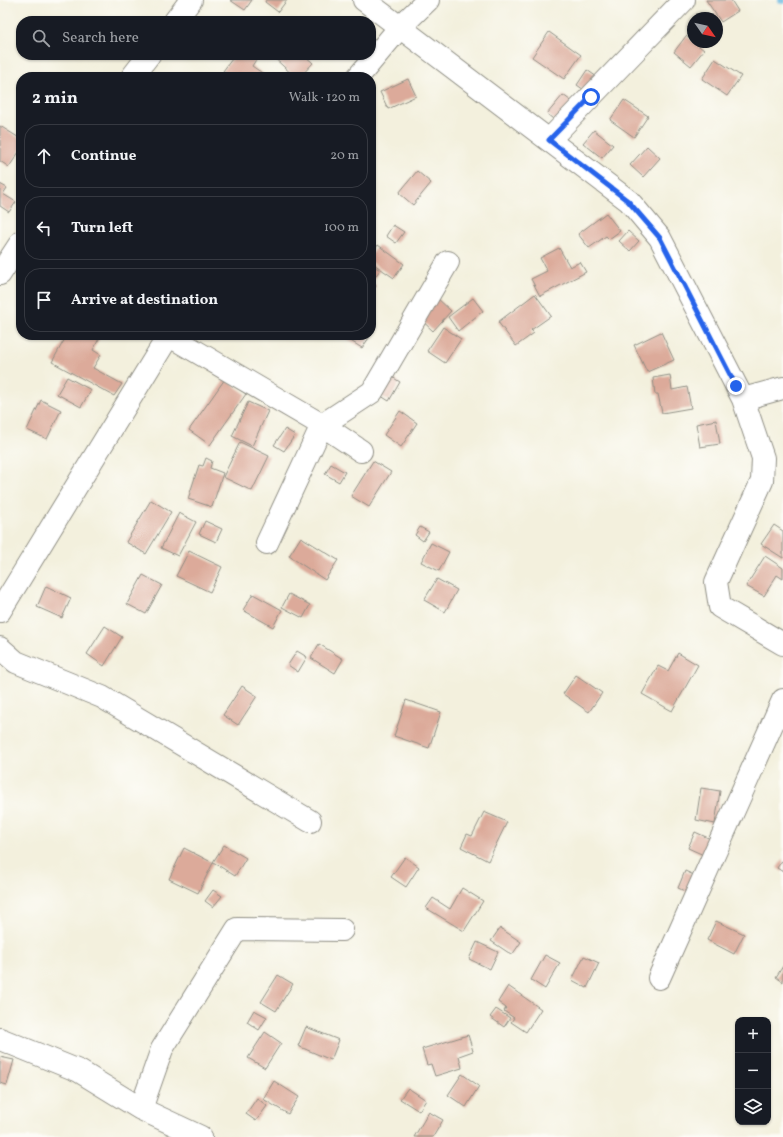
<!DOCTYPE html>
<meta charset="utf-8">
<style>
body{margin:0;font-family:Vollkorn,serif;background:#20242c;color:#f1f3f6}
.controls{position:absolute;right:12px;bottom:12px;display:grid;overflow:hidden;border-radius:8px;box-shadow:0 1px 3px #0004}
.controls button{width:36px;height:36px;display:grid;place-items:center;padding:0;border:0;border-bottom:1px solid #363941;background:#171b24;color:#f1f3f6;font:20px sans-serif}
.compass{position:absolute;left:687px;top:12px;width:36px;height:36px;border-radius:50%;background:#171b24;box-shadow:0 1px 3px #0004;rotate:124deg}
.stop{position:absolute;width:12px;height:12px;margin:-9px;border:3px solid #2563eb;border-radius:50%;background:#fff}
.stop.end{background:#2563eb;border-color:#fff;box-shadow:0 1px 4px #0008}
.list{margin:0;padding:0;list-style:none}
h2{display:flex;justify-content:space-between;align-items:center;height:52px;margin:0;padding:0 16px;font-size:17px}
h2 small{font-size:13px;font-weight:400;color:#9ea1a6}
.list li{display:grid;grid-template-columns:26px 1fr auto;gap:12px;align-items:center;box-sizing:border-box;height:64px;margin:0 8px 8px;padding:0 8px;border:1px solid #363941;border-radius:16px}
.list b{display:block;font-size:15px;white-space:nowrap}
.list em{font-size:13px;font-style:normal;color:#9ea1a6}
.icon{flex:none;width:22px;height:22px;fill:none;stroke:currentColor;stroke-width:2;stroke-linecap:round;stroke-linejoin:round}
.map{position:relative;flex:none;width:783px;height:1137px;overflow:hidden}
.search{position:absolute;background:#171b24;box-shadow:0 1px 3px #0004;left:16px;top:16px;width:360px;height:44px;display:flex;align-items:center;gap:10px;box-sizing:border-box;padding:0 14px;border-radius:16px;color:#9ea1a6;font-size:15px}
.panel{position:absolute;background:#171b24;box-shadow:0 1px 3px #0004;left:16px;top:72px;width:360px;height:268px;border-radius:16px}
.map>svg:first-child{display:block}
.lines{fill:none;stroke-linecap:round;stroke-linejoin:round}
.stream{stroke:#65b8e1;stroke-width:6}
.building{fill:#dcaa9a}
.minor-casing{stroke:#8f8e84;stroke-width:24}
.minor{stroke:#fff;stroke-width:22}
.route{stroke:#2563eb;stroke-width:5}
</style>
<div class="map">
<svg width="783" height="1137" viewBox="0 0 783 1137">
<rect width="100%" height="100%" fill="#fdfcf7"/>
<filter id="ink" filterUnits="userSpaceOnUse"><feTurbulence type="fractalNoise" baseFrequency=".025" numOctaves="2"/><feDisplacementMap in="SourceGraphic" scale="8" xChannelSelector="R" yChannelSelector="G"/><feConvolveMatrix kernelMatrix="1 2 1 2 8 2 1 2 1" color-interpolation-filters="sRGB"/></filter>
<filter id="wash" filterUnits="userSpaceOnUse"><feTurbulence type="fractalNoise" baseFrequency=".012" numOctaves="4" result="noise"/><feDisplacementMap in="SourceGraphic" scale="16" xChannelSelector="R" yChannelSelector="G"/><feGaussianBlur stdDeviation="0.9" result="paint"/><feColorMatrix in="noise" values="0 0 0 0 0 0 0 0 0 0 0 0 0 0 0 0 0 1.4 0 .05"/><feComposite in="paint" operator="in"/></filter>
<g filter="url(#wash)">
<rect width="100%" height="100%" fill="#f3f0dd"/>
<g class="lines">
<path class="stream" d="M781 0 783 1"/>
</g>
<g id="blocks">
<path class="building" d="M230 0H252L245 10Z
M266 0H287L278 12 265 2Z
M706 0H731L738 11 721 22Z
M549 32 581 55 564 79 532 57Z
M686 36 704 50 691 66 674 52Z
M235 55H259L252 66 268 77H232L223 71Z
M271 55H304L313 63 300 77H295Z
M715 59 741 76 727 96 702 79Z
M587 70 597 77 587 92 577 85Z
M408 79 416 96 388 109 380 92Z
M563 95 574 103 558 123 547 114Z
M624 100 648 116 634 137 610 120Z
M0 126 21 139V149L9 167 0 161Z
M594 130 613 145 602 158 583 143Z
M647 146 660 158 643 177 630 165Z
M417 171 431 183 413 205 399 193Z
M0 184 7 188 3 194 16 202 9 212 0 206Z
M606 213 620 231 609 239 606 236 589 248 578 234Z
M393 225 404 232 396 243 386 236Z
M628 231 639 241 630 251 619 241Z
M378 245 404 264 394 278 371 262V255Z
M559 248 570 267 580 262 586 272 540 296 531 279 547 271 540 258Z
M371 264 380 270 371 282 376 286 371 292Z
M535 294 551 316 531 330 534 333 516 346 498 322Z
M436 297 451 311 433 331 418 317Z
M473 298 483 311 458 331 448 317Z
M443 327 461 339 445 363 427 351Z
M661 332 674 360 647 372 634 345Z
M67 335H101L93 350 101 355 93 368 122 384 114 396 52 362Z
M341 335H371L362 348Z
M389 375 400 382 389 401 378 394Z
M670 375 672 390 687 387 691 408 662 413 658 394H655L653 378Z
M67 377 91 390 81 407 57 394Z
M225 379 246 394 210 445 189 430Z
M41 400 61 410 47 439 27 430Z
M248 402 268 411 252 446 232 436Z
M400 411 417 423 401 447 384 435Z
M716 420 720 444 700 447 696 424Z
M285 429 295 435 284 451 274 445Z
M240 442 269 456 252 491 223 477Z
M206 458 212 461 210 468 223 473 212 507 188 499 199 465 203 466Z
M373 461 391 472 369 507 351 496Z
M331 464 345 472 339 482 325 474Z
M151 500 171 512 146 554 126 542Z
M179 513 196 522 178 556 161 548Z
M205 521 222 529 216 542 199 534Z
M774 525 783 531V558L761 544Z
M420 527 429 532 423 541 415 535Z
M301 537 338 560 325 580 289 556Z
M431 543 449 552 439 571 421 562Z
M189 551 222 567 210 592 176 576Z
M765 556 783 568V579L777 575 764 596 746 586Z
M143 575 162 585 146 614 127 604Z
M437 579 457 590 445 612 424 600Z
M46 586 71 598 62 618 37 607Z
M253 594 282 610 273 627 243 610Z
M289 594 310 605 303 618 282 607Z
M105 626 122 637 104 666 87 654Z
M319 644 343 659 335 673 311 658Z
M297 651 307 657 298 672 288 665Z
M678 653 698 665 672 711 642 694 658 666 668 671Z
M576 675 602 693 589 712 563 694Z
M242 686 257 696 238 725 223 715Z
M406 700 441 712 429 748 394 736Z
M701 788 720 791 715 824 696 820Z
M484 812 507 822 488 861 461 847 467 834 472 836Z
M695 832 715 841 708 857 688 848Z
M224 845 246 858 235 876 213 862Z
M184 848 213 863 198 893 169 879Z
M405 857 419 867 406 887 391 877Z
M783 859V872L777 868Z
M685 871 705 880 698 897 678 888Z
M462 888 483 901 464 931 426 908 433 898 450 909Z
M213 890 222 896 213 907 205 901Z
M716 921 744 934 734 954 707 940Z
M500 928 521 942 512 955 491 941Z
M477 942 498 952 490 969 469 959Z
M545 955 560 963 545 989 531 980Z
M584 956 599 963 587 988 572 980Z
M783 966V982L776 977Z
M278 975 293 984 276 1011 261 1002Z
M508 986 541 1009 526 1032 511 1022 514 1018 504 1011 506 1008 498 1002Z
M496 1009 510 1018 504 1027 490 1017Z
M254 1010 267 1017 259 1030 247 1022Z
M306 1027 339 1040 331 1060 298 1046Z
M265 1032 281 1043 265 1068 248 1058Z
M468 1035 473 1051 459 1056 462 1068 435 1076 431 1064 427 1065 422 1049Z
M0 1057 14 1060 7 1085 0 1083Z
M462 1074 479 1086 466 1107 448 1095Z
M274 1081 299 1097 288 1114 263 1099Z
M408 1088 426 1100 419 1111 400 1099Z
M257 1098 267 1106 256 1121 246 1114Z
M429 1112 443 1120 433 1137H414Z"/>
</g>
</g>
<g filter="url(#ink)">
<use href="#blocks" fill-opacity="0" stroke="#8f8e84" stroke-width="1"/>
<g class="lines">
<defs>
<path id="minor" d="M364 0 629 201 660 238 743 399 763 458 762 481 716 582 720 607 783 644
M175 21 191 0
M132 77 149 55
M358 77 400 27 428 0
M549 140 684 0
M0 274 21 242
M168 335 322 425 361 451
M743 399 783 388
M267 543 322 425 372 392 448 262
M0 611 169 335
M0 648 16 662 102 697 310 821
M659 978 783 700
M0 1039 79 1071 141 1109 201 1137
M141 1109 162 1049 237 929 342 930"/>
</defs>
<use href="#minor" class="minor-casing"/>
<use href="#minor" class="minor"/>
</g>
</g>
<g class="lines" filter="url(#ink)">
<path class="route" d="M591 97 549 140 628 201 660 238 736 386"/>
</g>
</svg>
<div class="controls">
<button>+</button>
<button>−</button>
<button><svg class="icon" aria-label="layers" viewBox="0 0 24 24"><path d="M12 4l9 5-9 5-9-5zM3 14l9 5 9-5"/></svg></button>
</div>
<svg class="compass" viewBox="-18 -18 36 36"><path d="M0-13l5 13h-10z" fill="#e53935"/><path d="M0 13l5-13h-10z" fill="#9ea1a6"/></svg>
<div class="stop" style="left:591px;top:97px"></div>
<div class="stop end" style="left:736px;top:386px"></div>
<div class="search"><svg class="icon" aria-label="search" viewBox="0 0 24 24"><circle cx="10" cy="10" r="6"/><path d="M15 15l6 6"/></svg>Search here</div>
<section class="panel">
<h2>2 min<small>Walk · 120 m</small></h2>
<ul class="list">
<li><svg class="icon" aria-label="ahead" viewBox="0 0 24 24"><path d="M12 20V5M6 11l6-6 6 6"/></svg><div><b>Continue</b></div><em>20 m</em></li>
<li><svg class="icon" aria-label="left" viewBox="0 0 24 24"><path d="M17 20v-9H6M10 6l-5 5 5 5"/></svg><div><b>Turn left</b></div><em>100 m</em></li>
<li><svg class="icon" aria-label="arrive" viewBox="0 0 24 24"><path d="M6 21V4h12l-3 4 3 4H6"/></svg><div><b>Arrive at destination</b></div></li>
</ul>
</section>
</div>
